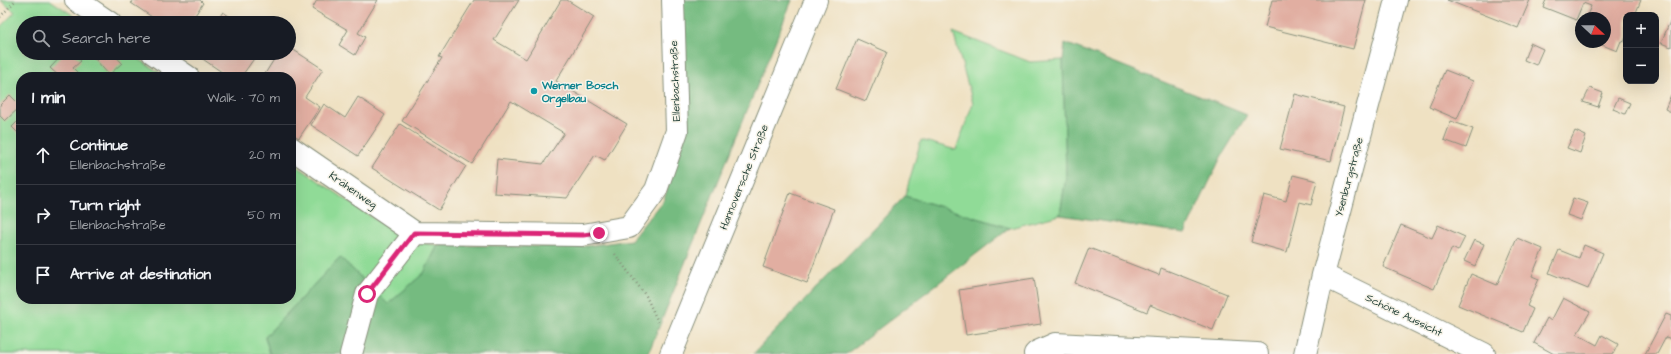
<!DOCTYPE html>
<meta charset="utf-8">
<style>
body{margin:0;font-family:"Architects Daughter",sans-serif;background:#20242c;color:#f1f3f6}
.controls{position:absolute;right:12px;top:12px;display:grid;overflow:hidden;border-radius:8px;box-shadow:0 4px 16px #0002}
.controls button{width:36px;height:36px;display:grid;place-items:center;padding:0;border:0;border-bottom:1px solid #363941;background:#171b24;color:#f1f3f6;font:20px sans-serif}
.compass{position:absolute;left:1575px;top:12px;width:36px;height:36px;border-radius:50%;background:#171b24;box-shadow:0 4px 16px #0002;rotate:112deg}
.stop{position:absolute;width:12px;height:12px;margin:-9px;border:3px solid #db2777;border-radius:50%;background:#fff}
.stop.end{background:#db2777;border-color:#fff;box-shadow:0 1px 4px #0008}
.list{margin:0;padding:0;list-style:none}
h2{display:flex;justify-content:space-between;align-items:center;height:52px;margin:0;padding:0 16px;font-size:17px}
h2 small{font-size:13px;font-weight:400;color:#9ea1a6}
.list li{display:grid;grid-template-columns:26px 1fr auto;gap:12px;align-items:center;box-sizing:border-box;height:60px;padding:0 16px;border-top:1px solid #363941}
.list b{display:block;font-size:15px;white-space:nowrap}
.list p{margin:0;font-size:13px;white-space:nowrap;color:#9ea1a6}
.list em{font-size:13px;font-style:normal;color:#9ea1a6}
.icon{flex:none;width:22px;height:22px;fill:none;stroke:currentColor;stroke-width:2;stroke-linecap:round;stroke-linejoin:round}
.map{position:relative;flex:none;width:1671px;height:354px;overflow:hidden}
.search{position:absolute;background:#171b24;box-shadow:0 4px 16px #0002;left:16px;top:16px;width:280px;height:44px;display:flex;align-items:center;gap:10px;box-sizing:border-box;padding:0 14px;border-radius:22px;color:#9ea1a6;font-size:15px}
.panel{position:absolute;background:#171b24;box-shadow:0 4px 16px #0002;left:16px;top:72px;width:280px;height:232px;border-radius:16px}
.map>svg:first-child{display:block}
.green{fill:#90db97;stroke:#588c66}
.forest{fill:#74bb80;stroke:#4a7c5a}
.building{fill:#e1aea1}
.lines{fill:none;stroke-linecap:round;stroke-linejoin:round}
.minor-casing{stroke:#878f7b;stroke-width:24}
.major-casing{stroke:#878f7b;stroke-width:24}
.path{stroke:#878f7b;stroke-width:2.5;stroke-dasharray:1 3;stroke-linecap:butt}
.minor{stroke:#fff;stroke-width:22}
.major{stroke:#fff;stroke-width:22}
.route{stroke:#db2777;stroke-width:5}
.culture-dot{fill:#0f9aa8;stroke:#f7f3e8;stroke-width:1.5}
.labels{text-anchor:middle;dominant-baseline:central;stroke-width:3;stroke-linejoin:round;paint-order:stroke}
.street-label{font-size:11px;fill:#1f3d34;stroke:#f7f3e8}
.culture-label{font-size:11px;font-weight:bold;fill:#0d838f;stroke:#f7f3e8;text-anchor:start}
</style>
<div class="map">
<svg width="1671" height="354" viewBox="0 0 1671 354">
<rect width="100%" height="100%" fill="#f7f3e8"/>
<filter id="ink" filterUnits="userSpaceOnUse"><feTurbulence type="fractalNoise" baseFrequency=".025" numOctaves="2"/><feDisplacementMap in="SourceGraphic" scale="8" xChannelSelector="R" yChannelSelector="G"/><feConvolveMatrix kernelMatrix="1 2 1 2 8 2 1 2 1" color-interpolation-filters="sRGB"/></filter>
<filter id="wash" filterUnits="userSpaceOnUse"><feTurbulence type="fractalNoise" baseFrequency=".012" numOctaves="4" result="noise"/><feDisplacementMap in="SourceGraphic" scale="16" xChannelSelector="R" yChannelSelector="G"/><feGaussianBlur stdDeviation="0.9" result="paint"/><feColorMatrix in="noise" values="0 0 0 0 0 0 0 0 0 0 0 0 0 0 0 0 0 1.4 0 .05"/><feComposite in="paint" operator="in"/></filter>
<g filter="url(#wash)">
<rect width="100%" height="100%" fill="#efe1c2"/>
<path class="green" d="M0 0H50L85 23H23V53H130L166 77H21V299H291V162L373 218 419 243 438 245 424 273 388 304 340 257 265 337 270 354H0V27L15 12Z
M953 32 1030 62 1063 60 1066 176 1060 215 1010 228 905 196 921 140 956 150 973 103Z"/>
<path class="forest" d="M680 0H792L648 354H270L265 337 340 257 388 304 424 273 438 245 579 247 631 240 664 199 685 136Z
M1065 43 1247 115 1221 157 1185 233 1060 215 1066 176 1063 60Z
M905 196 1010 228 846 354H753Z"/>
<g id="blocks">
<path class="building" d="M133 0H200L203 3 190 23H161L131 3Z
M317 0H378L358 33 365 37 355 55 339 45 348 30 312 9Z
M474 0H519L494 40 526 59 561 0H567L594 17 556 81 627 124 605 160 595 155 567 198 494 193 497 159 543 164 564 133 511 101 472 164 402 121 442 58 439 57Z
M1272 0H1366L1353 49 1265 27Z
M1447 0H1530L1518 28Z
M1546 0H1641L1635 15H1626V36L1624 42 1621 41 1617 51 1595 42H1605V18H1586L1591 6 1583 3 1576 20 1543 7Z
M223 12 239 23H215Z
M1671 19V47L1661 43Z
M857 39 887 52 866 101 836 89Z
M1530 43 1543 49 1536 65 1524 60Z
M289 47 323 69 305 97 320 107 299 138 291 133V110L292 108 291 107V77H263L278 53H289Z
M64 53H73L81 61 73 68 82 77H60L50 68Z
M90 53H113L122 63 109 75Z
M194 53H258L241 77H229Z
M1445 70 1473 81 1457 119 1429 107Z
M1590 88 1603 93 1598 107 1583 102Z
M1295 94 1344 107 1331 161 1280 149Z
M10 95 21 106 5 121 0 116V105Z
M1671 95V112L1665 109Z
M358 97 385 115 358 156 311 125 324 104 345 118Z
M1618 98 1630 103 1625 114 1613 109Z
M21 118V136L12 127Z
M1451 121 1473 129 1466 148 1444 140Z
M400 124 466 166 439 210 372 168Z
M1575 131 1586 136 1580 153 1567 148Z
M1293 175 1317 181 1311 205 1300 202 1287 252 1251 242 1264 195 1286 201Z
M790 193 834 209 807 283 763 267Z
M1573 198 1588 203 1581 220 1567 215Z
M1401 225 1432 238 1438 225 1465 237 1458 251 1452 248 1434 289 1383 267Z
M1517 238 1543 249 1532 276 1539 279 1527 306 1533 309 1523 332 1458 305 1471 274 1497 285Z
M1474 240 1484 244 1475 266 1464 261Z
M1584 245 1603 253 1588 289 1549 273 1559 250 1579 258Z
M1089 248 1159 275 1161 268 1227 294 1213 330 1150 305 1147 312 1075 283Z
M1034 278 1041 324 966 335 959 290Z
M1563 298 1590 312 1577 334 1597 345 1602 335 1618 344 1613 354H1554L1534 343 1547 318 1551 321Z
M1666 314 1671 316V339L1666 337 1657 354H1645Z"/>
</g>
</g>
<g filter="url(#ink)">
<use href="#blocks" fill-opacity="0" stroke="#878f7b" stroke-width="1"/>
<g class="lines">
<defs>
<path id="minor" d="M76 0 110 23
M153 53 188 77
M291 148 415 233
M1323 275 1484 354
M351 354 367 294 415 233 583 235 629 227 656 190 677 131 673 0
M1035 354 1037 352 1055 344 1257 354
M1305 354 1323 275 1396 0"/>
<path id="major" d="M671 354 816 0"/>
</defs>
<use href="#minor" class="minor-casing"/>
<use href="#major" class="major-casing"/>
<path class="path" d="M0 17 16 0
M615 254 646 296 658 322"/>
<use href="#minor" class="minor"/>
<use href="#major" class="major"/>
</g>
</g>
<g class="lines" filter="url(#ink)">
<path class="route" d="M367 294 414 233 583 235 599 233"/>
</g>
<circle class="culture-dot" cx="534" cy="91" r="4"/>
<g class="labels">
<g class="street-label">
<text transform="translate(675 81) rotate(-92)">Ellenbachstraße</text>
<text transform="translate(744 177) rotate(-68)">Hannoversche Straße</text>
<text transform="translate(1349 177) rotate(-75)">Ysenburgstraße</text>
<text transform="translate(353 190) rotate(35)">Krähenweg</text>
<text transform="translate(1404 315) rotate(26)">Schöne Aussicht</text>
</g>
<g class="culture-label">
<text x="542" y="85">Werner Bosch<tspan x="542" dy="13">Orgelbau</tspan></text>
</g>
</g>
</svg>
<div class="controls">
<button>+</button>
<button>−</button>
</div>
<svg class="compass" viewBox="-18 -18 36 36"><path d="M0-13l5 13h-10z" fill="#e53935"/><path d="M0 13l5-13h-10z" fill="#9ea1a6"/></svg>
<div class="stop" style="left:367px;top:294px"></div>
<div class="stop end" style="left:599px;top:233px"></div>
<div class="search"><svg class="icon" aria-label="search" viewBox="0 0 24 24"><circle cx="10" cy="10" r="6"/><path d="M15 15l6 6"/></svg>Search here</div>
<section class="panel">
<h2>1 min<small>Walk · 70 m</small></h2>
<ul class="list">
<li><svg class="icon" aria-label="ahead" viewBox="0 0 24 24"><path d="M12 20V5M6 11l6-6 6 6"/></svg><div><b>Continue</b><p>Ellenbachstraße</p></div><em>20 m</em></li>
<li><svg class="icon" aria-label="right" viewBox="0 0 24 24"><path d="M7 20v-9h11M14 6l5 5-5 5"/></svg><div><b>Turn right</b><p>Ellenbachstraße</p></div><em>50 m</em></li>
<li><svg class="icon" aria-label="arrive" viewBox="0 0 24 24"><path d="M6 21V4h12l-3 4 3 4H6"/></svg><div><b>Arrive at destination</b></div></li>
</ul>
</section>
</div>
